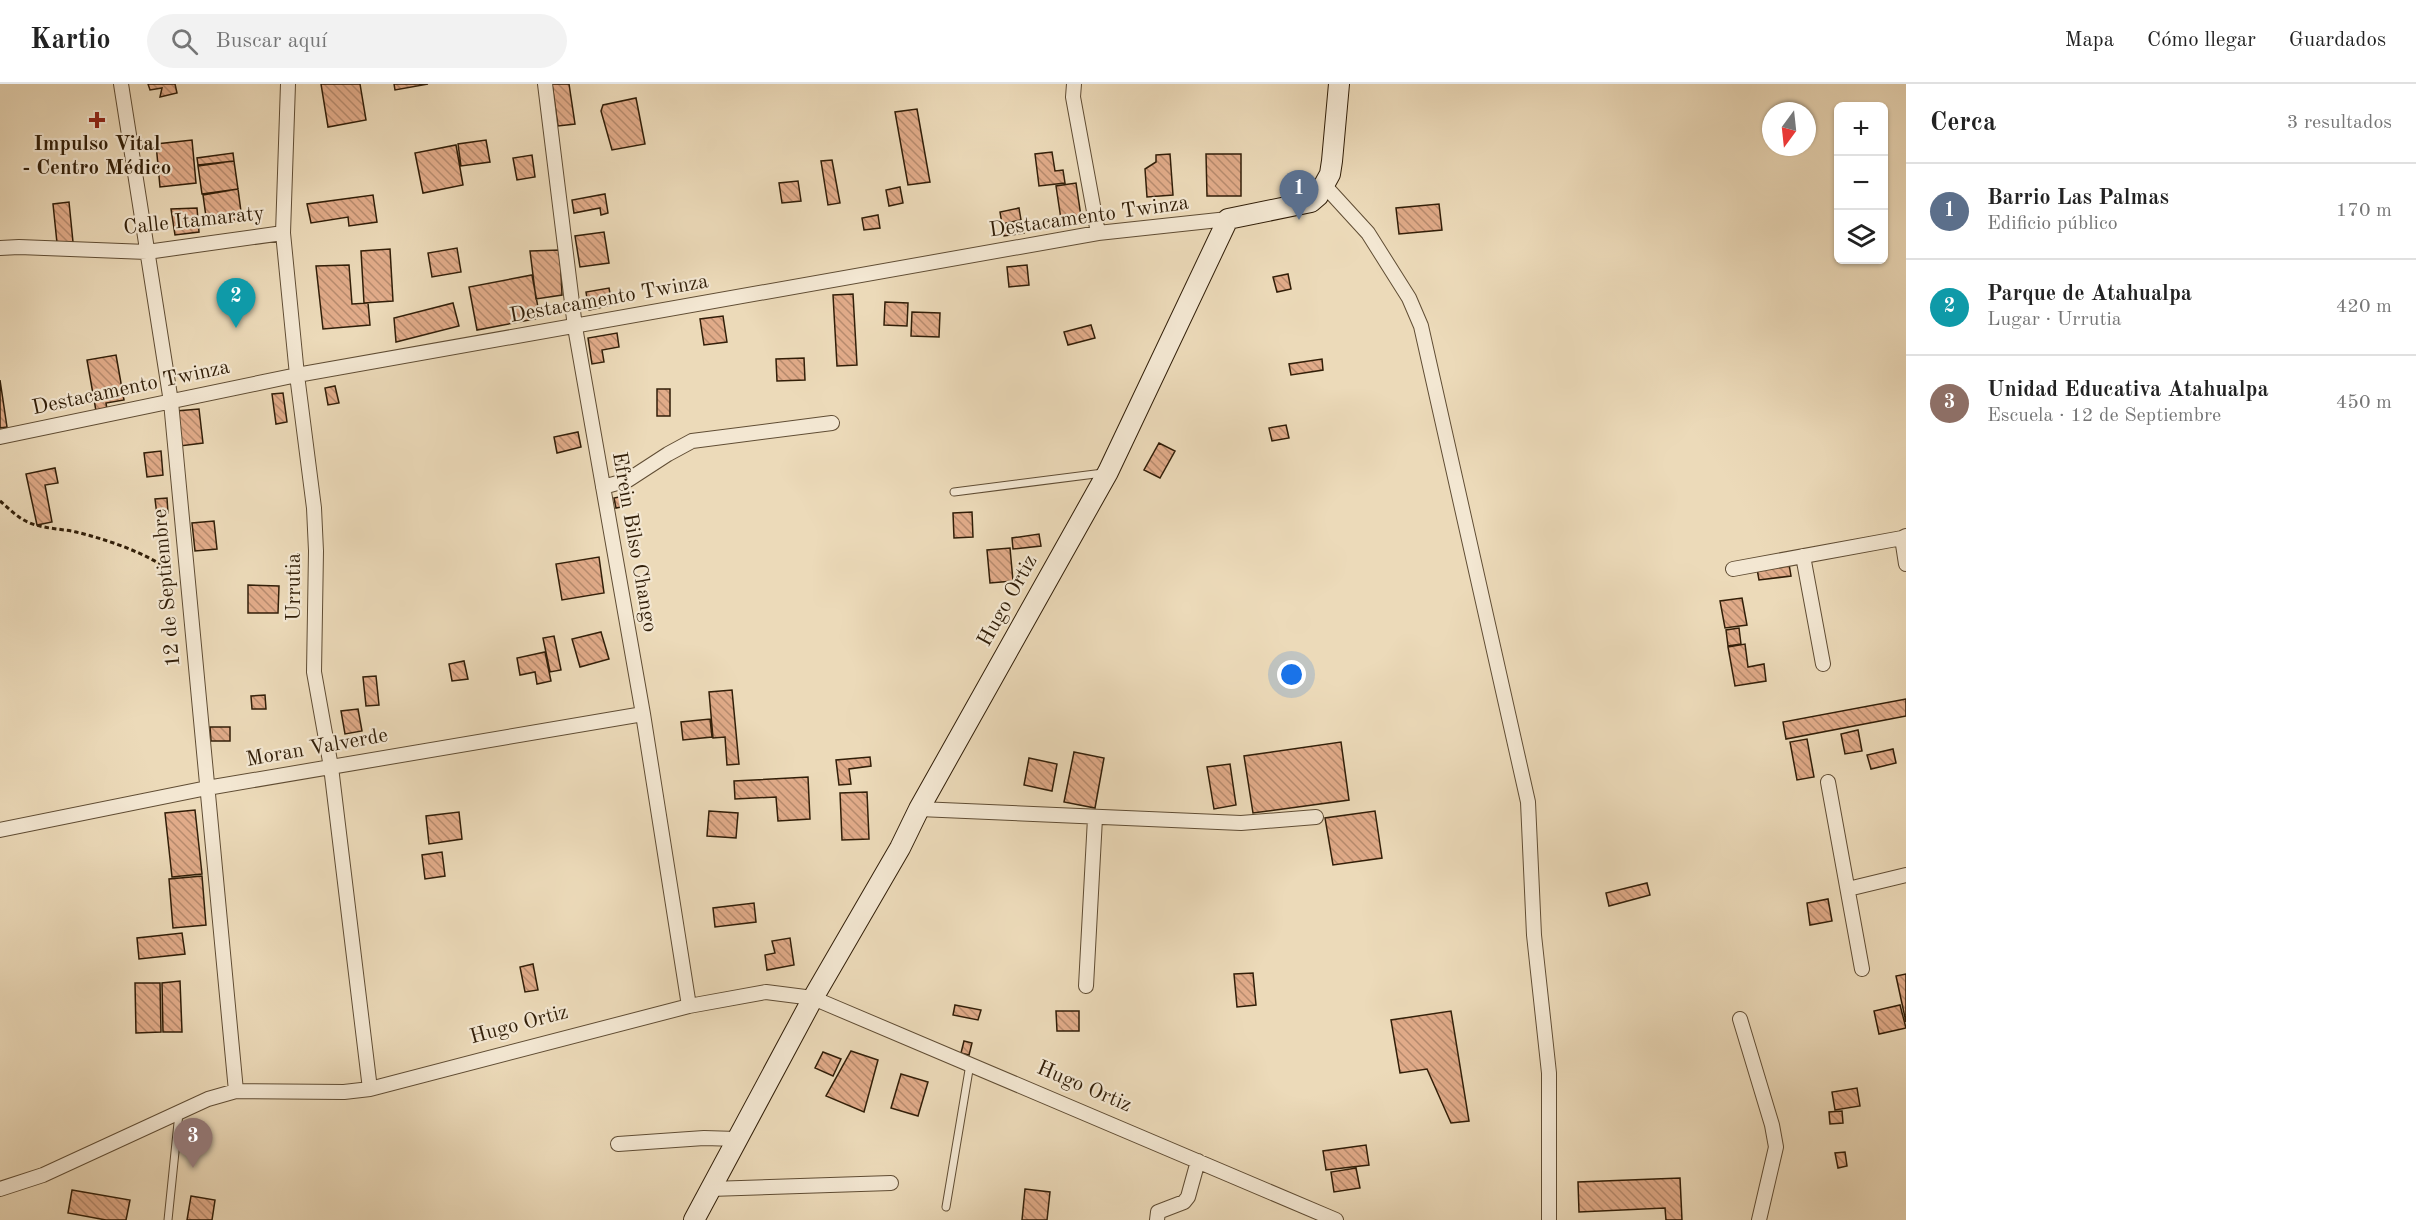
<!DOCTYPE html>
<html lang="es">
<meta charset="utf-8">
<style>
body{margin:0;font-family:"Old Standard TT",serif;background:#f2f2f2;color:#222}
.controls{position:absolute;right:18px;top:18px;display:grid;overflow:hidden;border-radius:9px;box-shadow:0 2px 4px #0004}
.controls button{width:54px;height:54px;display:grid;place-items:center;padding:0;border:0;border-bottom:2px solid #e0e0e0;background:#fff;color:#222;font:30px sans-serif}
.compass{position:absolute;left:1762px;top:18px;width:54px;height:54px;border-radius:50%;background:#fff;box-shadow:0 2px 4px #0004;rotate:195deg}
.you{position:absolute;left:1292px;top:591px;width:21px;height:21px;margin:-15px;border:4px solid #fff;border-radius:50%;background:#1a73e8;box-shadow:0 0 0 9px #1a73e833}
.badge{display:grid;place-items:center;width:39px;height:39px;border-radius:50%;background:#1a73e8;color:#fff;font-size:20px;font-weight:700}
.pin{position:absolute;translate:-50% -50px;filter:drop-shadow(0 2px 3px #0008)}
.pin::after{content:'';position:absolute;top:32px;width:21px;height:18px;background:inherit;clip-path:polygon(0 0,100% 0,50% 100%)}
.list{margin:0;padding:0;list-style:none}
h2{display:flex;justify-content:space-between;align-items:center;height:78px;margin:0;padding:0 24px;font-size:26px}
h2 small{font-size:20px;font-weight:400;color:#767676}
.list li{display:grid;grid-template-columns:39px 1fr auto;gap:18px;align-items:center;box-sizing:border-box;height:96px;padding:0 24px;border-top:2px solid #e0e0e0}
.list b{display:block;font-size:22px;white-space:nowrap}
.list p{margin:0;font-size:20px;white-space:nowrap;color:#767676}
.list em{font-size:20px;font-style:normal;color:#767676}
.icon{flex:none;width:33px;height:33px;fill:none;stroke:currentColor;stroke-width:2;stroke-linecap:round;stroke-linejoin:round}
.map{position:relative;flex:none;width:1906px;height:1136px;overflow:hidden}
header{display:flex;align-items:center;gap:36px;box-sizing:border-box;height:84px;padding:0 30px;background:#fff;border-bottom:2px solid #e0e0e0}
header strong{font-size:28px}
nav{display:flex;gap:33px;margin-inline-start:auto;font-size:21px}
.search{width:420px;height:54px;background:#f2f2f2;display:flex;align-items:center;gap:15px;box-sizing:border-box;padding:0 21px;border-radius:33px;color:#767676;font-size:22px}
main{display:flex}
aside{flex:1;background:#fff}
.map>svg:first-child{display:block}
.building{fill:url(#building-back-hatch);stroke:#311e08;stroke-width:1.5}
.lines{fill:none;stroke-linecap:round;stroke-linejoin:round}
.lane-casing{stroke:#604d34;stroke-width:9}
.street-casing{stroke:#604d34;stroke-width:16}
.secondary-casing{stroke:#311e08;stroke-width:22}
.path{stroke:#311e08;stroke-width:3;stroke-dasharray:4.5 3;stroke-linecap:butt}
.lane{stroke:#f3e7d2;stroke-width:7}
.street{stroke:#f3e7d2;stroke-width:14}
.secondary{stroke:#f3e7d2;stroke-width:20}
.poi-dot{fill:#8f2418;stroke:#f3e7d2;stroke-width:2}
.labels{text-anchor:middle;dominant-baseline:central;stroke-width:4.5;stroke-linejoin:round;paint-order:stroke}
.poi-label{font-size:21px;font-weight:bold;fill:#311e08;stroke:#f3e7d2}
.street-label{font-size:21px;fill:#311e08;stroke:#f3e7d2}
</style>
<header>
<strong>Kartio</strong>
<div class="search"><svg class="icon" aria-label="search" viewBox="0 0 24 24"><circle cx="10" cy="10" r="6"/><path d="M15 15l6 6"/></svg>Buscar aquí</div>
<nav><a>Mapa</a><a>Cómo llegar</a><a>Guardados</a></nav>
</header>
<main>
<div class="map">
<svg width="1906" height="1136" viewBox="0 0 1906 1136">
<defs>
<pattern id="building-back-hatch" width="6" height="6" patternUnits="userSpaceOnUse" patternTransform="scale(1.5)"><rect width="6" height="6" fill="#e1ab89"/><path d="M-1 5l2 2M0 0l6 6M5-1l2 2" fill="none" stroke="#b78b6e"/></pattern>
</defs>
<rect width="100%" height="100%" fill="#ecdab9"/>
<filter id="stains"><feTurbulence type="fractalNoise" baseFrequency=".00333" numOctaves="4"/><feColorMatrix values="0 0 0 0 .2 0 0 0 0 .09 0 0 0 0 .02 0 0 0 .5 -.17"/></filter>
<radialGradient id="worn" r=".72"><stop offset=".6" stop-color="#630" stop-opacity="0"/><stop offset="1" stop-color="#630" stop-opacity=".3"/></radialGradient>
<path class="building" d="M148 0H175L177 9 160 13 162 4 150 6Z
M321 0H360L366 36 328 43Z
M394 0H428L395 6Z
M552 0H569L575 40 558 42Z
M636 14 645 60 612 66 601 27 603 21Z
M917 25 930 98 908 101 895 28Z
M192 56 196 99 160 103 156 60Z
M486 56 490 78 461 82 458 60Z
M456 61 463 101 423 109 415 69Z
M1052 68 1055 87 1063 86 1065 99 1039 102 1035 70Z
M233 69 234 77 198 81 197 74Z
M1170 70 1173 111 1147 113 1145 85 1156 78V71Z
M1206 70H1241V112H1207Z
M532 71 535 93 517 96 513 74Z
M832 76 840 119 828 121 821 77Z
M234 77 238 105 202 110 198 82Z
M798 97 801 117 782 119 779 99Z
M1076 99 1082 139 1062 142 1056 102Z
M900 103 903 119 889 122 886 106Z
M238 105 242 135 207 140 203 111Z
M605 110 608 129 601 131 600 124 574 129 572 116Z
M373 111 377 138 349 142 348 133 311 139 307 120Z
M69 118 73 158 57 159 53 120Z
M1439 120 1442 146 1399 150 1396 124Z
M197 124 199 148 175 151 171 125Z
M1019 124 1021 136 1002 140 1000 128Z
M878 131 880 144 864 146 862 134Z
M1022 137 1024 149 1004 152 1002 140Z
M604 148 609 179 580 183 575 152Z
M457 164 461 188 432 193 428 169Z
M390 165 393 217 364 219 361 167Z
M560 166 562 211 536 215 530 167Z
M349 181 352 220 368 219 370 241 323 245 316 182Z
M1027 181 1029 201 1009 203 1007 183Z
M1288 190 1291 205 1277 208 1273 193Z
M532 191 540 234 477 246 469 203Z
M609 204 612 221 589 226 586 208Z
M853 210 857 281 837 282 833 211Z
M885 218 908 219 907 242 884 241Z
M453 219 459 242 396 258 394 234Z
M912 228 940 229 939 253 911 252Z
M723 232 727 258 704 261 700 235Z
M1091 241 1095 254 1068 261 1064 248Z
M617 249 619 263 602 266 604 278 592 280 588 254Z
M116 271 124 316 106 319 107 325 96 327 87 276Z
M804 274 805 296 777 297 776 275Z
M1322 275 1323 286 1291 291 1289 280Z
M0 296 7 343 0 344Z
M335 302 339 319 328 321 325 304Z
M657 305H670V332H657Z
M283 309 287 338 276 340 272 310Z
M199 325 203 359 180 362 176 327Z
M1286 341 1289 354 1272 357 1269 344Z
M578 348 581 363 557 369 554 353Z
M1159 359 1175 367 1160 394 1144 386Z
M161 367 163 391 147 393 144 369Z
M55 384 58 399 45 401 52 438 37 441 26 390Z
M629 411 631 421 616 424 614 414Z
M167 414 168 429 157 431 155 415Z
M972 428 973 453 954 454 953 429Z
M214 437 217 465 195 467 192 439Z
M1039 450 1041 462 1013 465 1012 454Z
M1010 464 1013 497 990 499 987 466Z
M599 473 604 509 562 516 556 480Z
M1789 480 1791 492 1759 496 1757 485Z
M248 501 279 502 278 529H248Z
M1742 514 1747 541 1725 544 1720 517Z
M1739 544 1741 560 1728 562 1726 546Z
M601 548 609 575 580 583 572 555Z
M554 552 561 586 550 588 543 554Z
M1745 560 1748 583 1764 580 1766 597 1735 602 1728 563Z
M545 568 551 597 537 600 535 588 520 591 517 574Z
M464 577 468 595 452 597 449 580Z
M376 592 379 621 366 622 363 593Z
M732 606 739 680 727 681 725 653 713 654 709 608Z
M265 611 266 625H252L251 612Z
M1906 615V632L1786 655 1783 638Z
M358 625 362 647 345 650 341 627Z
M710 635 712 653 683 656 681 638Z
M210 643H230V657H211Z
M1858 646 1862 667 1845 670 1841 650Z
M1807 655 1814 693 1797 696 1790 658Z
M1341 658 1349 716 1253 729 1244 672Z
M1893 665 1896 679 1871 685 1867 671Z
M1074 668 1104 674 1095 724 1064 718Z
M870 673 871 682 849 685 851 700 839 701 836 676Z
M1029 674 1057 680 1052 707 1024 701Z
M1230 680 1236 721 1214 725 1207 683Z
M808 693 810 735 778 737 776 713 735 715 734 697Z
M867 708 869 755 842 756 840 709Z
M195 726 202 790 172 793 165 729Z
M709 727 738 729 736 754 707 752Z
M1375 727 1382 774 1333 781 1325 734Z
M459 728 462 755 429 760 426 732Z
M442 768 445 792 425 795 422 771Z
M202 792 206 841 173 844 169 795Z
M1647 799 1650 811 1609 822 1606 809Z
M1828 815 1832 837 1810 841 1807 819Z
M754 819 756 838 715 843 713 824Z
M182 849 185 870 139 875 137 854Z
M790 854 794 881 767 886 765 871 775 869 772 857Z
M533 880 538 906 525 908 520 883Z
M1253 889 1256 921 1237 923 1234 890Z
M1906 890V938L1896 892Z
M180 897 182 948H163L162 899Z
M135 899H160L161 948 136 949Z
M955 921 981 926 978 936 953 931Z
M1900 921 1906 944 1879 950 1874 927Z
M1056 927H1079V947H1057Z
M1451 927 1469 1037 1451 1039 1427 985 1400 989 1391 936Z
M964 957 972 959 969 971 961 969Z
M851 967 878 976 864 1028 826 1012Z
M823 968 841 975 833 992 815 984Z
M901 990 928 998 918 1032 891 1024Z
M1857 1004 1860 1022 1835 1026 1832 1008Z
M1842 1027 1843 1039 1830 1040 1829 1028Z
M1366 1061 1369 1081 1326 1086 1323 1067Z
M1845 1068 1847 1082 1838 1084 1835 1069Z
M1356 1084 1360 1104 1334 1108 1331 1088Z
M1680 1094 1682 1136H1666L1665 1124 1579 1128 1578 1098Z
M1025 1105 1050 1108 1047 1136H1022Z
M72 1106 130 1116 126 1136H106L68 1129Z
M191 1112 215 1116 212 1136H187Z"/>
<g class="lines">
<defs>
<path id="lane" d="M954 408 1103 389
M946 1123 970 980
M168 1136 179 1029"/>
<path id="street" d="M121 0 171 318 236 1007
M288 0 283 149 297 291 314 424 316 467 314 588 331 683 370 1005
M545 0 575 243 643 630 689 922
M1074 0 1073 13 1098 149
M1325 102 1368 149 1409 214 1421 242 1528 718 1534 851 1549 989V1136
M0 164 19 163 147 168 283 149
M0 353 297 291 1098 149 1228 135
M603 403 628 396 668 370 692 357 832 339
M1906 452 1902 454 1906 480
M1803 472 1823 580
M1733 485 1902 454
M1828 698 1862 885
M919 725 1241 739 1316 733
M0 746 207 704 643 630
M1848 805 1906 791
M1086 902 1095 734
M1740 935 1772 1041 1776 1063 1759 1136
M618 1060 704 1054 737 1055
M0 1105 43 1091 208 1015 236 1007 344 1008 370 1005 689 922 766 908 813 914 1336 1136
M710 1105 891 1099
M1157 1136 1158 1128 1184 1118 1188 1113 1198 1077"/>
<path id="secondary" d="M694 1136 813 914 900 764 919 725 1108 388 1228 135 1311 118 1318 112 1330 90 1332 77 1339 0"/>
</defs>
<use href="#lane" class="lane-casing"/>
<use href="#street" class="street-casing"/>
<use href="#secondary" class="secondary-casing"/>
<path class="path" d="M0 417C7 423 14 430 22 435 38 445 58 444 76 448 105 455 148 469 171 488"/>
<use href="#lane" class="lane"/>
<use href="#street" class="street"/>
<use href="#secondary" class="secondary"/>
</g>
<path class="poi-dot" d="M94 27h6v6h6v6h-6v6h-6v-6h-6v-6h6z"/>
<g class="labels">
<g class="poi-label">
<text x="97" y="60">Impulso Vital<tspan x="97" dy="24">- Centro Médico</tspan></text>
</g>
<g class="street-label">
<text transform="translate(1089 133) rotate(-8)">Destacamento Twinza</text>
<text transform="translate(194 137) rotate(-6)">Calle Itamaraty</text>
<text transform="translate(609 215) rotate(-10)">Destacamento Twinza</text>
<text transform="translate(131 304) rotate(-12)">Destacamento Twinza</text>
<text transform="translate(634 458) rotate(80)">Efrein Bilso Chango</text>
<text transform="translate(294 503) rotate(-90)">Urrutia</text>
<text transform="translate(167 504) rotate(-95)">12 de Septiembre</text>
<text transform="translate(1008 517) rotate(-61)">Hugo Ortiz</text>
<text transform="translate(317 664) rotate(-10)">Moran Valverde</text>
<text transform="translate(519 941) rotate(-15)">Hugo Ortiz</text>
<text transform="translate(1084 1003) rotate(23)">Hugo Ortiz</text>
</g>
</g>
<rect width="100%" height="100%" filter="url(#stains)"/>
<rect width="100%" height="100%" fill="url(#worn)"/>
</svg>
<div class="controls">
<button>+</button>
<button>−</button>
<button><svg class="icon" aria-label="layers" viewBox="0 0 24 24"><path d="M12 4l9 5-9 5-9-5zM3 14l9 5 9-5"/></svg></button>
</div>
<svg class="compass" viewBox="-18 -18 36 36"><path d="M0-13l5 13h-10z" fill="#e53935"/><path d="M0 13l5-13h-10z" fill="#767676"/></svg>
<div class="you"></div>
<div class="pin badge" style="left:1299px;top:136px;background:#5c6f8a">1</div>
<div class="pin badge" style="left:236px;top:244px;background:#0f9aa8">2</div>
<div class="pin badge" style="left:193px;top:1084px;background:#8d6e63">3</div>
</div>
<aside>
<h2>Cerca<small>3 resultados</small></h2>
<ul class="list">
<li><span class="badge" style="background:#5c6f8a">1</span><div><b>Barrio Las Palmas</b><p>Edificio público</p></div><em>170 m</em></li>
<li><span class="badge" style="background:#0f9aa8">2</span><div><b>Parque de Atahualpa</b><p>Lugar · Urrutia</p></div><em>420 m</em></li>
<li><span class="badge" style="background:#8d6e63">3</span><div><b>Unidad Educativa Atahualpa</b><p>Escuela · 12 de Septiembre</p></div><em>450 m</em></li>
</ul>
</aside>
</main>
